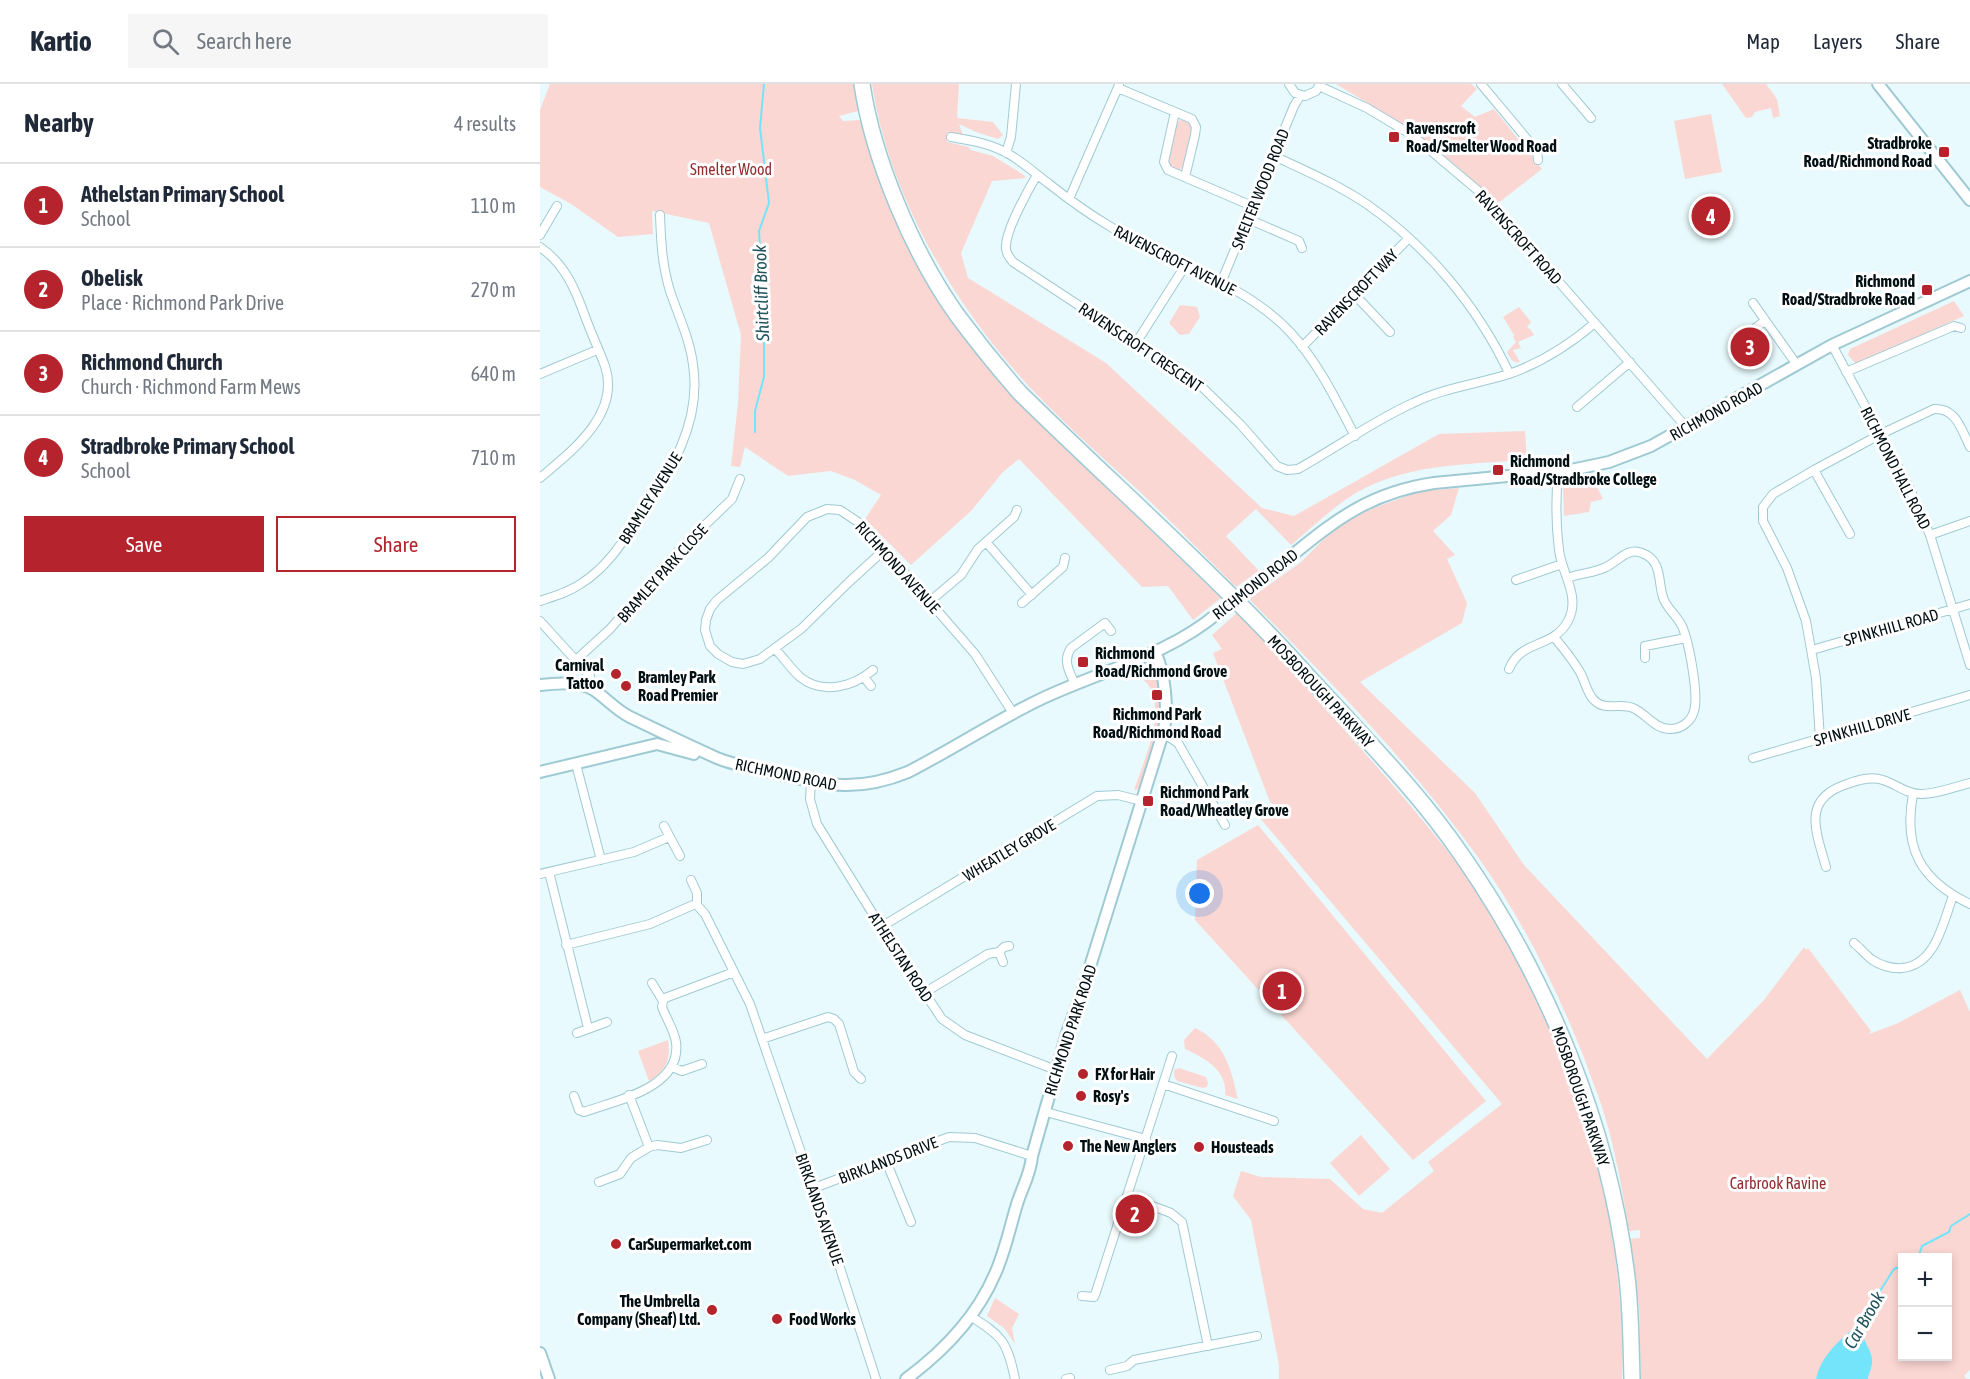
<!DOCTYPE html>
<meta charset="utf-8">
<style>
body{margin:0;font-family:"Asap Condensed",sans-serif;background:#f6f6f7;color:#1f2937}
.controls{position:absolute;right:18px;bottom:18px;display:grid;overflow:hidden;border-radius:0px;box-shadow:0 3px 9px #0003}
.controls button{width:54px;height:54px;display:grid;place-items:center;padding:0;border:0;border-bottom:2px solid #e0e1e3;background:#fff;color:#1f2937;font:30px sans-serif}
.you{position:absolute;left:660px;top:810px;width:21px;height:21px;margin:-15px;border:4px solid #fff;border-radius:50%;background:#1a73e8;box-shadow:0 0 0 9px #1a73e833}
.badge{display:grid;place-items:center;width:39px;height:39px;border-radius:50%;background:#b5242d;color:#fff;font-size:20px;font-weight:700}
.pin{position:absolute;translate:-50% -50%;border:3px solid #fff;box-shadow:0 2px 6px #0006}
.list{margin:0;padding:0;list-style:none}
h2{display:flex;justify-content:space-between;align-items:center;height:78px;margin:0;padding:0 24px;font-size:26px}
h2 small{font-size:20px;font-weight:400;color:#747a83}
.list li{display:grid;grid-template-columns:39px 1fr auto;gap:18px;align-items:center;box-sizing:border-box;height:84px;padding:0 24px;border-top:2px solid #e0e1e3}
.list b{display:block;font-size:22px;white-space:nowrap}
.list p{margin:0;font-size:20px;white-space:nowrap;color:#747a83}
.list em{font-size:20px;font-style:normal;color:#747a83}
.actions{display:flex;gap:12px;padding:18px 24px}
.actions a{flex:1;padding:14px 0;border:2px solid #b5242d;border-radius:0px;text-align:center;font-size:21px;color:#b5242d}
.actions .main{background:#b5242d;color:#fff}
.icon{flex:none;width:33px;height:33px;fill:none;stroke:currentColor;stroke-width:2;stroke-linecap:round;stroke-linejoin:round}
.map{position:relative;flex:none;width:1430px;height:1295px;overflow:hidden}
header{display:flex;align-items:center;gap:36px;box-sizing:border-box;height:84px;padding:0 30px;background:#fff;border-bottom:2px solid #e0e1e3}
header strong{font-size:28px}
nav{display:flex;gap:33px;margin-inline-start:auto;font-size:21px}
.search{width:420px;height:54px;background:#f6f6f7;display:flex;align-items:center;gap:15px;box-sizing:border-box;padding:0 21px;border-radius:0px;color:#747a83;font-size:22px}
main{display:flex}
aside{flex:1;background:#fff}
.map>svg:first-child{display:block}
.green{fill:#fbd7d3;fill-rule:evenodd}
.water{fill:#73e4fa}
.lines{fill:none;stroke-linecap:round;stroke-linejoin:round}
.stream{stroke:#73e4fa;stroke-width:2}
.street-casing{stroke:#9fcad3;stroke-width:10}
.secondary-casing{stroke:#9fcad3;stroke-width:14}
.highway-casing{stroke:#9fcad3;stroke-width:18}
.street{stroke:#fff;stroke-width:8}
.secondary{stroke:#fff;stroke-width:10}
.highway{stroke:#fff;stroke-width:15}
.secondary-bridge-casing{stroke:#9fcad3;stroke-width:14;stroke-linecap:butt}
.secondary-bridge{stroke:#fff;stroke-width:10}
.poi-dot{fill:#b5242d;stroke:#fff;stroke-width:2}
.labels{text-anchor:middle;dominant-baseline:central;stroke-width:6;stroke-linejoin:round;paint-order:stroke}
.poi-label{font-size:16px;font-weight:bold;fill:#020f13;stroke:#fff;text-anchor:start}
.park-label{font-size:16px;fill:#932c2e;stroke:#fff}
.street-label{font-size:16px;fill:#020f13;stroke:#fff}
.water-label{font-size:18px;font-style:italic;fill:#22545d;stroke:#fff}
</style>
<header>
<strong>Kartio</strong>
<div class="search"><svg class="icon" aria-label="search" viewBox="0 0 24 24"><circle cx="10" cy="10" r="6"/><path d="M15 15l6 6"/></svg>Search here</div>
<nav><a>Map</a><a>Layers</a><a>Share</a></nav>
</header>
<main>
<aside>
<h2>Nearby<small>4 results</small></h2>
<ul class="list">
<li><span class="badge">1</span><div><b>Athelstan Primary School</b><p>School</p></div><em>110 m</em></li>
<li><span class="badge">2</span><div><b>Obelisk</b><p>Place · Richmond Park Drive</p></div><em>270 m</em></li>
<li><span class="badge">3</span><div><b>Richmond Church</b><p>Church · Richmond Farm Mews</p></div><em>640 m</em></li>
<li><span class="badge">4</span><div><b>Stradbroke Primary School</b><p>School</p></div><em>710 m</em></li>
</ul>
<div class="actions"><a class="main">Save</a><a>Share</a></div>
</aside>
<div class="map">
<svg width="1430" height="1295" viewBox="0 0 1430 1295">
<rect width="100%" height="100%" fill="#e8fafd"/>
<path class="green" d="M10 0H314L318 27 299 32 303 37 321 36 341 101 374 177 409 234 463 300 508 347 681 514 653 536 628 502 602 503 479 375 463 388 431 427 371 481 325 435 341 411 315 396 291 387 248 392 205 363 200 383 191 382 198 319 201 251 169 139 112 127 113 150 78 153 31 120 0 103V26Z
M332 0H419L417 34 453 38 463 51 458 55 436 48 419 40 423 51 407 49V58L429 63 431 66 453 72 484 91 486 94 452 97 421 169 428 194 566 279 722 424 754 432 899 350 985 347 987 376C926 381 861 379 808 414 788 428 770 445 751 461L716 425 686 452 719 487 696 503C664 471 632 438 599 407 551 363 500 319 460 269 398 192 347 99 332 0Z
M796 0H931L937 5 921 22 935 33 954 25 1002 85 957 120 921 86 874 47Z
M1182 0H1226L1237 15 1240 32 1233 34 1231 24 1215 28 1212 33 1206 34Z
M1171 30 1182 88 1145 95 1134 37Z
M641 35 650 38C654 47 647 81 639 87L629 83 627 78 635 41Z
M1414 217 1424 232 1321 278 1316 280 1308 271 1310 265Z
M640 221 657 223 660 233 649 250 640 251 629 239Z
M979 223 991 238 987 243 991 246 994 251 978 258 981 264 973 266 980 278C973 280 970 274 967 268L976 258 973 253 974 251 963 233Z
M1052 393 1063 415 1051 418 1049 428 1024 432 1023 405 1026 398Z
M919 404 911 431 893 447 915 471 907 475 927 519 922 539 820 598 935 709 984 781 1167 975 1224 916 1264 863 1266 866 1268 864 1331 947 1329 950 1356 940 1420 906 1430 928V1286L1424 1292 1427 1295H1328C1332 1272 1335 1276 1322 1254L1278 1288 1276 1295H1101L1099 1222 1088 1155 1100 1154V1146L1089 1147C1082 1105 1075 1063 1062 1023 1057 1007 1050 992 1045 976 1016 903 981 832 935 769 868 677 788 595 709 515L760 479 796 443 831 425 881 407ZM1362 1174H1408V1272H1362Z
M698 528C777 617 861 704 932 799 943 815 952 833 962 850 1041 980 1086 1143 1082 1295H739V1281L711 1136 693 1112 701 1087 721 1093 790 1095 823 1125 842 1129 894 1087 888 1078 962 1020 719 733 734 721 730 718 673 569 682 565 672 551Z
M611 580 616 582 619 591 623 632 600 705 594 706C604 676 637 606 593 590Z
M718 741 946 1017 873 1076 655 836 657 776Z
M655 944C685 958 691 985 698 1015L685 1011C688 986 664 974 645 965L644 956Z
M128 956C131 976 126 987 109 997L98 967Z
M639 984 666 993 668 999 667 1003 663 1004 637 997 634 992V986Z
M821 1051 850 1085 819 1112 790 1079Z
M455 1214 479 1230 472 1244 475 1260 464 1244 447 1232Z"/>
<path class="water" d="M1313 1245 1322 1246C1322 1257 1331 1264 1332 1275 1333 1282 1329 1288 1328 1295H1276C1281 1273 1297 1258 1313 1245Z"/>
<g class="lines">
<path class="stream" d="M215 348V327L224 293V227L219 147 229 119 220 44 224 0
M1378 1174 1382 1162 1409 1148 1411 1142 1430 1130
M1315 1246 1354 1185 1362 1182"/>
<defs>
<path id="street" d="M749 0 755 9 765 12 776 7 780 0
M941 0 997 67 998 76
M1022 0 1051 34
M779 2 827 24 872 51 942 110 1146 343
M578 4 652 35 656 43 655 51 645 93
M635 28 624 78 628 86 712 122
M411 53C429 56 447 59 463 67 480 75 493 88 508 99 528 115 549 130 571 143 629 179 702 197 750 248 778 278 796 316 815 352
M466 69 471 53 476 0
M734 72C766 87 799 101 828 121 888 163 938 223 969 289
M497 91C488 106 467 144 466 161 465 168 469 173 473 178L661 302 701 341 737 382 747 386 758 385C796 364 833 337 873 319 903 304 937 300 969 290 1001 279 1029 261 1055 239
M529 115 579 1
M708 135 759 157 762 164
M0 151 17 122
M0 163C26 181 36 207 46 235 52 251 59 266 65 282 81 330 32 367 0 394
M681 199 754 22 760 12
M814 210 850 248
M1213 219 1257 281
M1211 247 1225 237
M596 259 645 182
M1292 261 1369 403 1390 451 1430 581
M762 263 869 154
M1306 288 1414 242 1421 244
M0 290 57 266
M1037 323 1090 278
M1274 386 1310 450
M1390 451 1430 437
M446 458 492 511
M344 466 309 498 261 545 220 575 203 580 192 578 178 570 170 562 165 546 166 536 170 525 177 516 228 474 267 433 287 425 300 426 324 442 435 570 473 629
M976 496 1022 480
M0 517C15 512 29 508 42 499 67 483 82 459 98 435 130 388 162 340 153 281 150 255 138 231 130 207 122 181 121 157 120 131
M389 518 421 491 438 465 474 433 477 426
M482 519 523 483 525 474
M0 537 50 592 51 604
M1014 553C1024 565 1034 577 1041 590 1045 598 1047 608 1053 615 1065 629 1081 617 1095 625 1107 631 1115 645 1130 645 1141 645 1151 638 1154 627 1159 611 1149 558 1142 542 1137 532 1128 525 1124 516 1117 500 1124 477 1102 469 1087 463 1079 477 1066 483 1055 489 1040 489 1027 494
M235 565C244 574 251 585 260 593 282 611 313 603 333 586
M1272 566 1430 520
M1105 574V562L1146 554
M36 576 70 545 136 469 192 415 200 395
M969 585C981 555 1013 565 1028 537 1041 512 1022 491 1019 466 1016 443 1016 411 1018 388
M324 593 331 602
M535 601C530 588 522 577 531 564L565 539 571 547
M623 649 638 659 685 741
M1280 655 1276 594 1266 537 1247 484 1223 437V423L1233 410 1274 386 1341 350 1394 325C1416 323 1422 347 1430 363
M1213 674 1430 611
M36 680 61 776
M271 698 270 715 277 740 341 843 402 935 425 951 516 986
M1373 710C1363 764 1380 796 1430 820
M124 742 140 772
M1286 783C1276 747 1261 715 1307 700 1318 696 1331 692 1343 696 1356 700 1366 710 1381 710 1397 710 1414 703 1430 699
M9 788 48 944
M0 790 94 768 129 753
M151 796 157 809V821
M341 843 557 712 578 711 602 717
M1314 859C1320 864 1325 870 1331 875 1339 881 1352 885 1362 884 1396 881 1403 838 1413 812
M26 861 110 840 153 821H157L165 830 210 920 288 1147 336 1295
M463 878 459 868 464 863 469 862
M384 909 448 870 459 868
M123 917 125 914 194 888
M37 949 67 938
M222 955 288 933 294 935 299 940 314 988 321 995
M132 983 142 987 162 980
M623 1000 734 1037
M89 1011 109 1063
M34 1012 39 1026 44 1028C77 1016 142 1004 136 958 134 946 126 934 122 923L123 917 112 899
M506 1028 606 1055
M346 1077 371 1138
M59 1098 80 1090 91 1074 109 1063 117 1061 141 1064 167 1056
M274 1104 409 1053 435 1054 492 1072
M588 1113 631 1129 642 1138 668 1262
M542 1212 554 1213 556 1208 632 972
M430 1232C463 1252 467 1258 475 1295
M570 1286 587 1282 594 1276 717 1252
M526 1295 530 1294"/>
<path id="secondary" d="M1338 0 1430 116
M708 505C775 458 807 412 894 399L1031 386 1069 378 1111 362 1292 261 1430 197
M0 601C16 599 40 597 54 606 67 615 76 626 90 633 119 647 148 661 177 674 196 682 219 685 239 690 288 702 319 708 368 688 413 665 455 637 501 615 560 587 627 572 678 529
M0 688 117 660 154 670
M0 1269 9 1295
M366 1295C404 1267 436 1234 455 1190 465 1168 470 1143 477 1120 482 1104 491 1089 492 1072L527 949 543 905 623 649C629 627 625 588 615 568"/>
<path id="highway" d="M322 0C333 75 373 169 417 231 437 258 458 284 480 309 560 388 645 463 723 544 747 568 769 594 793 619 837 667 884 716 921 770 1007 893 1069 1043 1087 1193 1091 1227 1091 1261 1092 1295"/>
</defs>
<use href="#street" class="street-casing"/>
<use href="#secondary" class="secondary-casing"/>
<use href="#highway" class="highway-casing"/>
<use href="#street" class="street"/>
<use href="#secondary" class="secondary"/>
<use href="#highway" class="highway"/>
<defs>
<path id="secondary-bridge" d="M678 529 708 505"/>
</defs>
<use href="#secondary-bridge" class="secondary-bridge-casing"/>
<use href="#secondary-bridge" class="secondary-bridge"/>
</g>
<g class="poi-dot">
<rect x="848" y="47" width="12" height="12" rx="3"/>
<rect x="1398" y="62" width="12" height="12" rx="3"/>
<rect x="1381" y="200" width="12" height="12" rx="3"/>
<rect x="952" y="380" width="12" height="12" rx="3"/>
<rect x="537" y="572" width="12" height="12" rx="3"/>
<circle cx="76" cy="590" r="6"/>
<circle cx="86" cy="602" r="6"/>
<rect x="611" y="605" width="12" height="12" rx="3"/>
<rect x="602" y="711" width="12" height="12" rx="3"/>
<circle cx="543" cy="990" r="6"/>
<circle cx="541" cy="1012" r="6"/>
<circle cx="528" cy="1062" r="6"/>
<circle cx="659" cy="1063" r="6"/>
<circle cx="76" cy="1160" r="6"/>
<circle cx="172" cy="1226" r="6"/>
<circle cx="237" cy="1235" r="6"/>
</g>
<g class="labels">
<g class="poi-label">
<text x="866" y="44">Ravenscroft<tspan x="866" dy="18">Road/Smelter Wood Road</tspan></text>
<text x="1392" y="59" text-anchor="end">Stradbroke<tspan x="1392" dy="18">Road/Richmond Road</tspan></text>
<text x="1375" y="197" text-anchor="end">Richmond<tspan x="1375" dy="18">Road/Stradbroke Road</tspan></text>
<text x="970" y="377">Richmond<tspan x="970" dy="18">Road/Stradbroke College</tspan></text>
<text x="555" y="569">Richmond<tspan x="555" dy="18">Road/Richmond Grove</tspan></text>
<text x="64" y="581" text-anchor="end">Carnival<tspan x="64" dy="18">Tattoo</tspan></text>
<text x="98" y="593">Bramley Park<tspan x="98" dy="18">Road Premier</tspan></text>
<text x="617" y="630" text-anchor="middle">Richmond Park<tspan x="617" dy="18">Road/Richmond Road</tspan></text>
<text x="620" y="708">Richmond Park<tspan x="620" dy="18">Road/Wheatley Grove</tspan></text>
<text x="555" y="990">FX for Hair</text>
<text x="553" y="1012">Rosy's</text>
<text x="540" y="1062">The New Anglers</text>
<text x="671" y="1063">Housteads</text>
<text x="88" y="1160">CarSupermarket.com</text>
<text x="160" y="1217" text-anchor="end">The Umbrella<tspan x="160" dy="18">Company (Sheaf) Ltd.</tspan></text>
<text x="249" y="1235">Food Works</text>
</g>
<g class="park-label">
<text x="191" y="85">Smelter Wood</text>
<text x="1238" y="1099">Carbrook Ravine</text>
</g>
<g class="street-label">
<text transform="translate(720 105) rotate(-68)">SMELTER WOOD ROAD</text>
<text transform="translate(979 153) rotate(48)">RAVENSCROFT ROAD</text>
<text transform="translate(635 176) rotate(27)">RAVENSCROFT AVENUE</text>
<text transform="translate(816 208) rotate(-46)">RAVENSCROFT WAY</text>
<text transform="translate(601 263) rotate(34)">RAVENSCROFT CRESCENT</text>
<text transform="translate(1176 327) rotate(-29)">RICHMOND ROAD</text>
<text transform="translate(1356 384) rotate(63)">RICHMOND HALL ROAD</text>
<text transform="translate(110 414) rotate(-58)">BRAMLEY AVENUE</text>
<text transform="translate(358 483) rotate(48)">RICHMOND AVENUE</text>
<text transform="translate(122 489) rotate(-48)">BRAMLEY PARK CLOSE</text>
<text transform="translate(715 500) rotate(-38)">RICHMOND ROAD</text>
<text transform="translate(1351 543) rotate(-16)">SPINKHILL ROAD</text>
<text transform="translate(781 607) rotate(47)">MOSBOROUGH PARKWAY</text>
<text transform="translate(1322 643) rotate(-16)">SPINKHILL DRIVE</text>
<text transform="translate(246 690) rotate(12)">RICHMOND ROAD</text>
<text transform="translate(469 766) rotate(-31)">WHEATLEY GROVE</text>
<text transform="translate(361 873) rotate(57)">ATHELSTAN ROAD</text>
<text transform="translate(530 946) rotate(-72)">RICHMOND PARK ROAD</text>
<text transform="translate(1041 1012) rotate(71)">MOSBOROUGH PARKWAY</text>
<text transform="translate(348 1076) rotate(-21)">BIRKLANDS DRIVE</text>
<text transform="translate(280 1125) rotate(71)">BIRKLANDS AVENUE</text>
</g>
<g class="water-label">
<text transform="translate(221 209) rotate(-92)">Shirtcliff Brook</text>
<text transform="translate(1324 1236) rotate(-60)">Car Brook</text>
</g>
</g>
</svg>
<div class="controls">
<button>+</button>
<button>−</button>
</div>
<div class="you"></div>
<div class="pin badge" style="left:742px;top:907px">1</div>
<div class="pin badge" style="left:595px;top:1130px">2</div>
<div class="pin badge" style="left:1210px;top:263px">3</div>
<div class="pin badge" style="left:1171px;top:132px">4</div>
</div>
</main>
